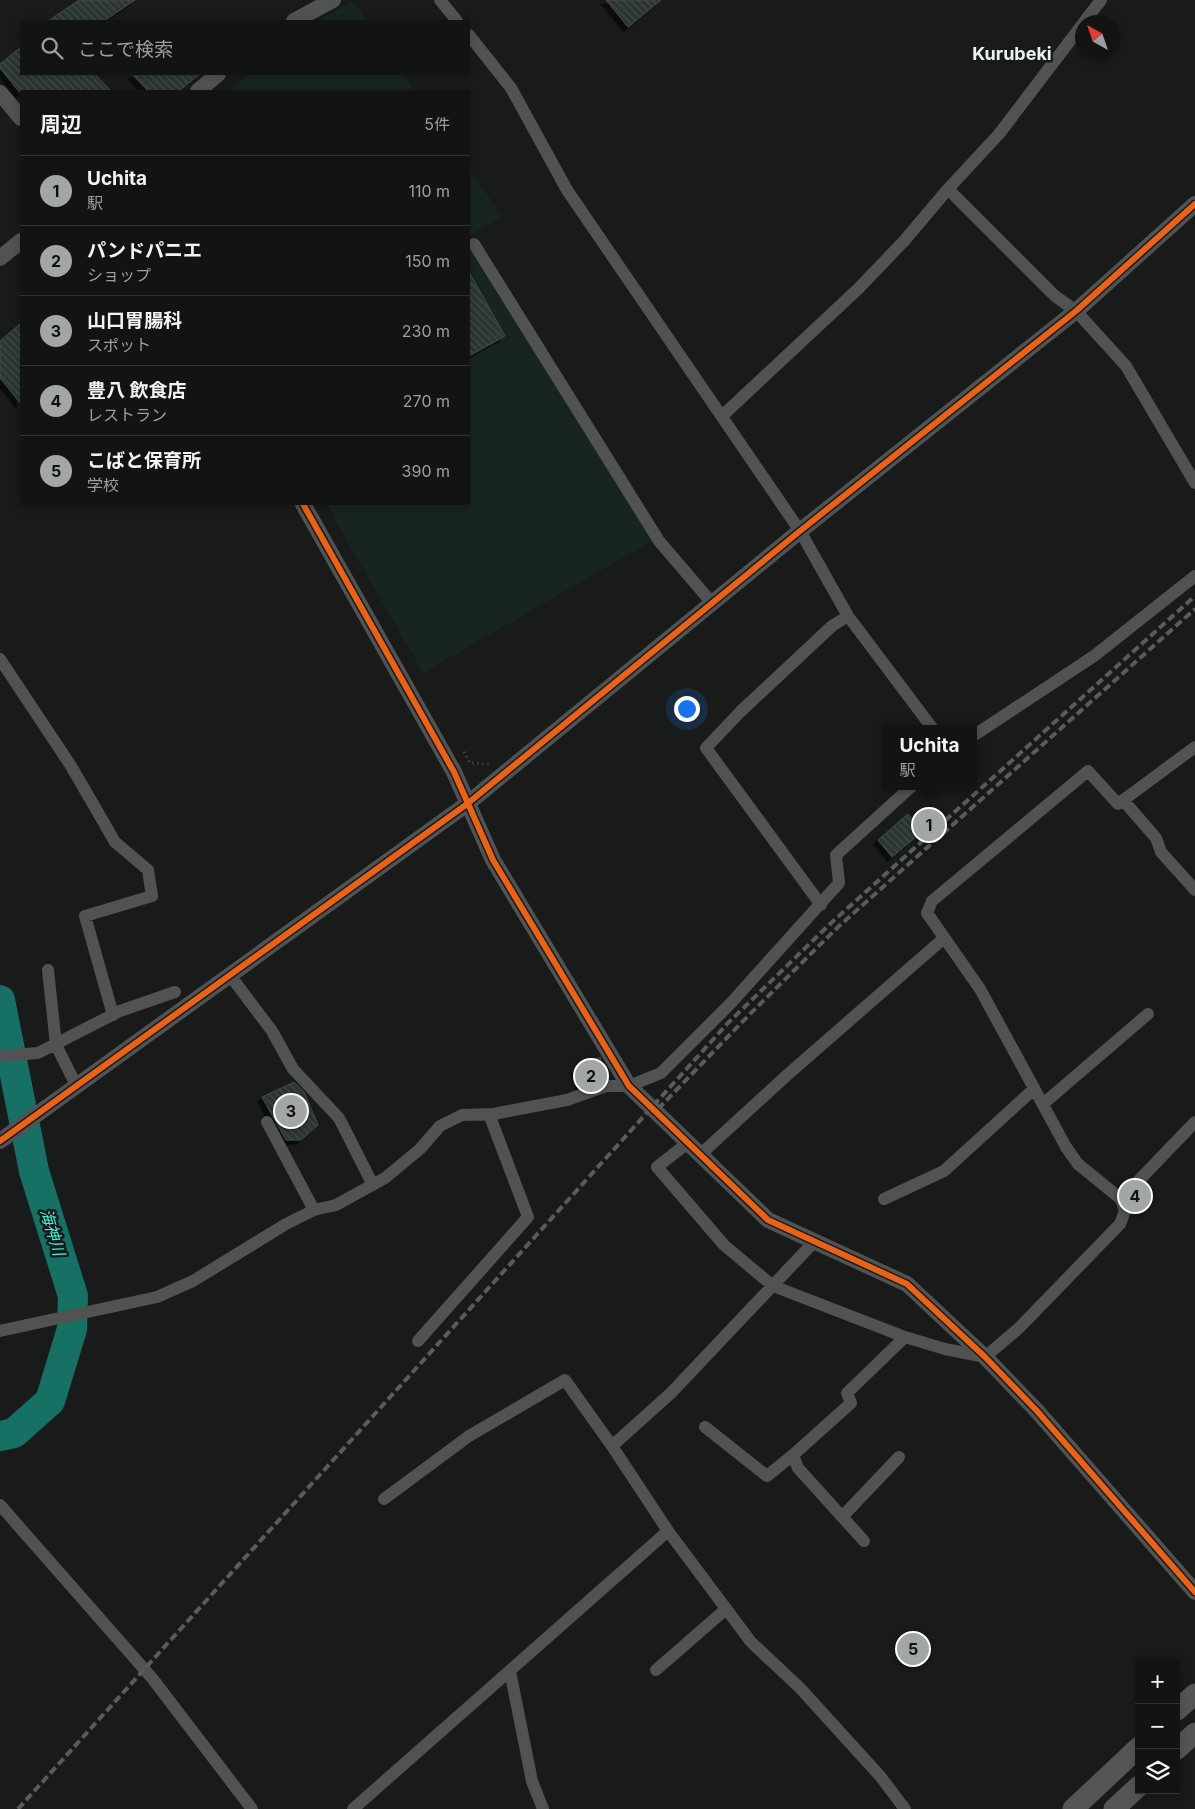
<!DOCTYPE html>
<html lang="ja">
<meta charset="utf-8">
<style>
body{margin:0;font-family:Inter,"Noto Sans JP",sans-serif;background:#1b1d1d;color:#f1f3f6}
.controls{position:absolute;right:15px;bottom:15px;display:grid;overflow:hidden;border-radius:0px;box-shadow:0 2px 8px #0003}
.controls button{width:45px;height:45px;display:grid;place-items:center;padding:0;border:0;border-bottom:1px solid #313334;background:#121414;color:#f1f3f6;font:25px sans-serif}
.compass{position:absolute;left:1075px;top:15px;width:45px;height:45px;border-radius:50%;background:#121414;box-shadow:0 2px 8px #0003;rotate:320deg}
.you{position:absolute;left:686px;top:708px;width:18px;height:18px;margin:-12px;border:4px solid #fff;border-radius:50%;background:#1a73e8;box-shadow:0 0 0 8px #1a73e833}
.badge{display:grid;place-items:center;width:32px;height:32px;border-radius:50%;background:#a2a6a5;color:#111;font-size:16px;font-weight:700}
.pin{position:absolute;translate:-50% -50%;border:2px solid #fff;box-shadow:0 1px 5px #0006}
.popup{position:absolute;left:882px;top:725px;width:95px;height:65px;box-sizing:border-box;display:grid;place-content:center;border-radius:0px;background:#121414;filter:drop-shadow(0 1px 4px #0005);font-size:16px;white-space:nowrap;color:#9c9ea0}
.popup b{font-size:19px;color:#f1f3f6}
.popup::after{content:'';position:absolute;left:50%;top:100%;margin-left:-10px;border:10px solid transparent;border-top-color:#121414}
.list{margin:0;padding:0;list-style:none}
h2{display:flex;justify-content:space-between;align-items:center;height:65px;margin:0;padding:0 20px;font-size:21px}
h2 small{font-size:16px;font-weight:400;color:#9c9ea0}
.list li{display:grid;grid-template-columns:32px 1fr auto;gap:15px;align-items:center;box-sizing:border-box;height:70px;padding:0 20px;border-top:1px solid #313334}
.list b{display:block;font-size:19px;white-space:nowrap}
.list p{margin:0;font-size:16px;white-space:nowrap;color:#9c9ea0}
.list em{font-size:16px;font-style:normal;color:#9c9ea0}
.icon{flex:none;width:28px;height:28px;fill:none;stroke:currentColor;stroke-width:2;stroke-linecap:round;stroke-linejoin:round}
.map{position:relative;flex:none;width:1195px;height:1809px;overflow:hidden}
.search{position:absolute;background:#121414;box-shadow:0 2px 8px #0003;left:20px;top:20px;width:450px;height:55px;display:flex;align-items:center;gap:12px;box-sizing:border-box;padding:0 18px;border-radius:0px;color:#9c9ea0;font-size:19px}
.panel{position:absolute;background:#121414;box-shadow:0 2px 8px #0003;left:20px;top:90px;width:450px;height:415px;border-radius:0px}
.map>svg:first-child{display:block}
.built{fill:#182421}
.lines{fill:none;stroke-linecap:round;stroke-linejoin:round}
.river{stroke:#167064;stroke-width:30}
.building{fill:url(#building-back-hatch);stroke:#464949;filter:url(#shadow)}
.path{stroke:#545555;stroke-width:3;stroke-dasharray:1 4;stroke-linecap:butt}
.minor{stroke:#515252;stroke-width:12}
.tertiary{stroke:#515252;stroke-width:16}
.trunk{stroke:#545656;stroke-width:21}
.rail{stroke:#595c5b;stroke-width:4;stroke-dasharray:8 4;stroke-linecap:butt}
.cycleway-casing{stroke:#171c1b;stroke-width:9}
.cycleway{stroke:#ea6118;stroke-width:6}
.labels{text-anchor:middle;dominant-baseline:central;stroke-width:5;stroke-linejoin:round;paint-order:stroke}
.water-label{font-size:16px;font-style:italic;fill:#49f0d8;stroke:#171c1b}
.quarter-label{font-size:18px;font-weight:bold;fill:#edf1f0;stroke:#171c1b}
</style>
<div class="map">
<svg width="1195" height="1809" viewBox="0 0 1195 1809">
<defs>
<pattern id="building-back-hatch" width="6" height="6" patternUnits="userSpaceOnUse" patternTransform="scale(1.25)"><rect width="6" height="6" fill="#2c3534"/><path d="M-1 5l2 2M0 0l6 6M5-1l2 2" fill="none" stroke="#414948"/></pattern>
<filter id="shadow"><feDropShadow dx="-4.5" dy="4.5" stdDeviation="0" flood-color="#0009"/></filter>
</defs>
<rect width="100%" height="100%" fill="#181b1a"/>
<path class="built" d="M353 1 367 21H318Z
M248 74H403L415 91H229Z
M469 168 502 216 469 236Z
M469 248 652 541 423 673 326 504H469Z"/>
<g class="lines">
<path class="river" d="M0 1000 34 1171 73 1296 72 1329 50 1401 14 1433 0 1436"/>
</g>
<path class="building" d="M79 0H135L104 21H48Z
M606 0H661L628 27Z
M21 47V74H95L111 91H21V94L0 68V64Z
M132 74H200L179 91H148Z
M469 272 505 336 469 356Z
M21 323V404L0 378V341Z
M908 814 923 831 892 857 878 840Z
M600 1057 606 1078 581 1086 575 1069Z
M294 1082 304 1092 318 1125 301 1140H286L262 1097Z"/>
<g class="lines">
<path class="path" d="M464 752 470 763 491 764"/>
<path class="minor" d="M440 0 457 21
M1084 22 1101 0
M469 35 511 88 567 190 800 531 848 616 933 729
M948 189 1055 296 1076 311 1126 366 1195 483
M474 244 659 541 712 603
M722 416 859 288 904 241 948 189 999 134 1082 25
M0 659 71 766 115 842 148 870 152 896 85 916 113 1015
M973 736 1094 656 1195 576
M1123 800 1156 838 1161 852 1195 890
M821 905 706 748 740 712 832 626 848 616
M48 970 56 1045 76 1085
M229 974 272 1031 293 1069 339 1118 373 1185
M0 1056 38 1053 120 1011 175 992
M1043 1104 1148 1014
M267 1122 314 1210
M689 1142 657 1167 724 1245 773 1286 905 1337
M701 1154 786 1076 943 939
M884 1199 944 1171 1034 1089
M1121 1199 1195 1122
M814 1242 671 1393 612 1446 668 1531 751 1642 800 1688 880 1776 905 1809
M0 1331 157 1297 193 1281 286 1224 314 1210 336 1205 385 1178 420 1149 440 1126 462 1115 493 1114 567 1100 606 1086H629L661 1073 731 1003 839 883 836 855 912 786
M418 1341 528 1217 489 1114
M705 1427 767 1476 793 1455
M384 1499 469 1436 565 1380 612 1446
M0 1505 152 1678 252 1809
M842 1517 899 1457
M864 1541 798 1468 793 1455 851 1403 847 1393 905 1337 945 1349 985 1357 1019 1328 1120 1224 1125 1211 1121 1199 1078 1164 1066 1147 980 989 927 913 932 901 1088 771 1118 804 1195 747
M656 1670 726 1609
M510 1671 532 1781 543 1809
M353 1809 668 1531"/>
<path class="tertiary" d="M294 21 333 0
M198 91 218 74
M0 93 21 118
M0 258 21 241
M303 504 454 772 493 860 629 1086 768 1220 907 1284 985 1357 1037 1411 1195 1592
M0 1141 467 804 800 531 1076 311 1195 204"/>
<path class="trunk" d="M1176 1711 1195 1694
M1176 1750 1195 1733
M1073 1809 1139 1747
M1114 1809 1139 1786"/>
<path class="rail" d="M658 1109 748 1016 838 927 1195 609
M18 1809 728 1023 830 924 1195 596"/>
<defs>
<path id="cycleway" d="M303 504 454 772 493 860 629 1086 768 1220 907 1284 985 1357 1037 1411 1195 1592
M0 1141 467 804 800 531 1076 311 1195 204"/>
</defs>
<use href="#cycleway" class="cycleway-casing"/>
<use href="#cycleway" class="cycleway"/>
</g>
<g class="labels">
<g class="water-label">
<text transform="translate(53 1232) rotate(73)">海神川</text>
</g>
<g class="quarter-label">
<text x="1012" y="53">Kurubeki</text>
</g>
</g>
</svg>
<div class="controls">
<button>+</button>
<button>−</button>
<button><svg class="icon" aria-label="layers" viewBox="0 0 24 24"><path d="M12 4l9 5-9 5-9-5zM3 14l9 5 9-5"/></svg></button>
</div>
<svg class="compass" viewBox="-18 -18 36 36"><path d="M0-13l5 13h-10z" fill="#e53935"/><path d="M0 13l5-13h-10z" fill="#9c9ea0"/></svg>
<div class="you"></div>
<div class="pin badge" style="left:929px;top:825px">1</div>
<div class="popup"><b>Uchita</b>駅</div>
<div class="pin badge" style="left:591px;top:1076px">2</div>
<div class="pin badge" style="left:291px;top:1111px">3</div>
<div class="pin badge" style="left:1135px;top:1196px">4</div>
<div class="pin badge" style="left:913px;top:1649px">5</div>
<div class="search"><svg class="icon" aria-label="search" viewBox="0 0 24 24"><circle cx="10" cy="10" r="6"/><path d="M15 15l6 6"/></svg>ここで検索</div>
<section class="panel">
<h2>周辺<small>5件</small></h2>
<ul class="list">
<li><span class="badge">1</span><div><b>Uchita</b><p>駅</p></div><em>110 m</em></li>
<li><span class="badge">2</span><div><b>パンドパニエ</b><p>ショップ</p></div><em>150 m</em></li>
<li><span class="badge">3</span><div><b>山口胃腸科</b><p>スポット</p></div><em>230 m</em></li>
<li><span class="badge">4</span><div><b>豊八 飲食店</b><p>レストラン</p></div><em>270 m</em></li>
<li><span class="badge">5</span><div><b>こばと保育所</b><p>学校</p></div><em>390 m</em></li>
</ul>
</section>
</div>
